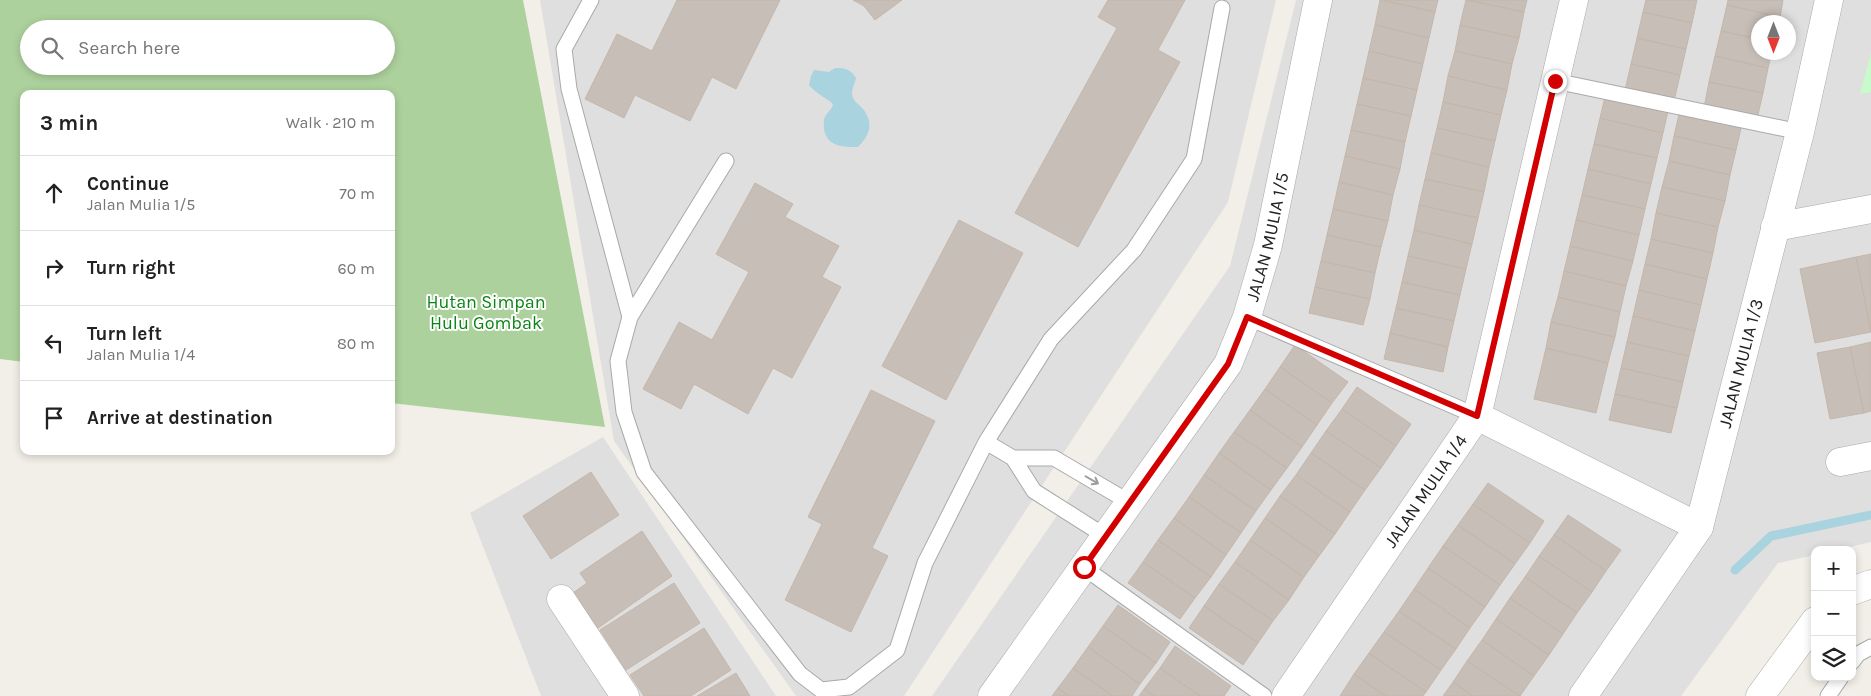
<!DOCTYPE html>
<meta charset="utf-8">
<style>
body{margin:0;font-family:Karla,sans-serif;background:#f6f6f6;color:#222}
.controls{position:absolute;right:15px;bottom:15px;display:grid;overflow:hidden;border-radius:10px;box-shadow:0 2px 8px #0003}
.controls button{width:45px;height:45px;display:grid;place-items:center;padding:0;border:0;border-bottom:1px solid #e0e0e0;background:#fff;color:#222;font:25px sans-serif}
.compass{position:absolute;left:1751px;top:15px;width:45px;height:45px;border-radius:50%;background:#fff;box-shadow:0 2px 8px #0003;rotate:180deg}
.stop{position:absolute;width:15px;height:15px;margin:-11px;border:4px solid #d30001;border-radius:50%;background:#fff}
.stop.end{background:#d30001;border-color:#fff;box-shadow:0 1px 5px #0008}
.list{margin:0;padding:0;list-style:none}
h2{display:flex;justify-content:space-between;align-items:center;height:65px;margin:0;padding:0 20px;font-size:21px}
h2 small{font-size:16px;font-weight:400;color:#767676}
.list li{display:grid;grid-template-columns:32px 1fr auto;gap:15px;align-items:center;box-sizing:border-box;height:75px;padding:0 20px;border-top:1px solid #e0e0e0}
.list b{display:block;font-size:19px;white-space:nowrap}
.list p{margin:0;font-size:16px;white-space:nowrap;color:#767676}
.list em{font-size:16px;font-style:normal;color:#767676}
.icon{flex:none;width:28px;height:28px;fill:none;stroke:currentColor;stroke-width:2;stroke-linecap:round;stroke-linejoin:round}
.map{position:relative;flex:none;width:1871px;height:696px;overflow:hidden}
.search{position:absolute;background:#fff;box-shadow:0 2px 8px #0003;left:20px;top:20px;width:375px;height:55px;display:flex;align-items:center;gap:12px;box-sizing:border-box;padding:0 18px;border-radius:28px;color:#767676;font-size:19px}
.panel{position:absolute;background:#fff;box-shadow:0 2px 8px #0003;left:20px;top:90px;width:375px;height:365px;border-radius:10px}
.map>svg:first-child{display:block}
.residential{fill:#e0dfdf;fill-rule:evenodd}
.forest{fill:#add19d;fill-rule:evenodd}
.park{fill:#c7fbcb}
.water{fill:#a9d3df}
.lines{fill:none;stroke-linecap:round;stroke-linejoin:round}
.stream{stroke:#a9d3df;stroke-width:9}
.building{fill:#c7bfb7;stroke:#c4b6aa}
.lane-casing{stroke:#a9a9a9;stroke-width:17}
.street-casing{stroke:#a9a9a9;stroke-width:29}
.lane{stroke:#fff;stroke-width:15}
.street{stroke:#fff;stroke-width:28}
.oneway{stroke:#9c9c9c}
.route{stroke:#d30001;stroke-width:6}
.labels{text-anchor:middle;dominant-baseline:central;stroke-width:4;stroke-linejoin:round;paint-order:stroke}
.street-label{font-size:18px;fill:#222;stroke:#fff}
.park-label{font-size:18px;fill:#0a8514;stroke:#fff}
</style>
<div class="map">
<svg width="1871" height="696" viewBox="0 0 1871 696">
<rect width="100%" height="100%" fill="#f2efe8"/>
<path class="residential" d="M540 0H1276L1228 202 904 696H796L614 441Z
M1296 0H1871V542L1837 550H1815V555L1778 563 1681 696H932L1230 266ZM1758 22H1788V52H1758Z
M603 437 776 696H541L470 513Z"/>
<path class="forest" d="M0 0H523L605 427 391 403V94H24V362L0 359ZM29 29H386V66H29Z"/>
<path class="park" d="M1871 53V92L1860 94Z"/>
<path class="water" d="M835 68C845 68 851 69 856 78 855 82 852 89 852 93 852 101 859 104 863 109 874 123 870 135 858 147 843 147 827 147 824 129 824 124 823 121 825 117 827 112 832 110 833 104 825 97 816 94 809 85L811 76 814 70 829 72Z"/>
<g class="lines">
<path class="stream" d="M1735 570 1771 536 1871 515"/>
</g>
<path class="building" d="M677 0H780L736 89 712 77 690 121 635 95 624 118 585 99 617 34 652 51Z
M853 0H902L875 20 864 6Z
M1108 0H1185L1158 50 1180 62 1078 247 1015 213 1117 28 1098 17Z
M1380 0 1435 12 1429 38 1375 25Z
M1383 0H1438L1435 12Z
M1466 0 1524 12 1519 38 1460 25Z
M1468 0H1527L1524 12Z
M1646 0H1697L1692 23 1643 12Z
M1728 0H1783L1780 17 1727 5Z
M1727 5 1780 17 1778 22H1758V39L1721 31Z
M1643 12 1692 23 1686 49 1637 38Z
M1375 25 1429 38 1423 64 1369 51Z
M1460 25 1519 38 1512 64 1455 51Z
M1721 31 1758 39V52H1772L1768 68 1715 56Z
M1637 38 1686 49 1680 75 1631 64Z
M1369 51 1423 64 1417 90 1363 78Z
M1455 51 1512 64 1507 90 1448 76Z
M1715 56 1768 68 1763 93 1709 82Z
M1631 64 1680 75 1674 101 1625 90Z
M1448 76 1507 90 1501 115 1443 102Z
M1363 78 1417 90 1411 116 1357 104Z
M1709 82 1763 93 1757 119 1704 108Z
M1606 93 1669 107 1663 133 1600 118Z
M1443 102 1501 115 1495 141 1437 128Z
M1357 104 1411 116 1405 142 1351 130Z
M1680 110 1742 124 1736 150 1674 136Z
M1600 118 1663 133 1657 158 1594 144Z
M1437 128 1495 141 1489 167 1431 153Z
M1351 130 1405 142 1400 169 1345 156Z
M1674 136 1736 150 1730 175 1669 161Z
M1594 144 1657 158 1651 184 1588 169Z
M1431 153 1489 167 1484 192 1425 179Z
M1345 156 1400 169 1393 195 1339 182Z
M1669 161 1730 175 1725 201 1662 187Z
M1588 169 1651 184 1645 209 1582 195Z
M1425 179 1484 192 1478 218 1419 205Z
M1339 182 1393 195 1388 221 1333 209Z
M755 183 793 204 785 217 839 246 822 277 841 287 792 378 773 368 748 414 694 384 681 409 643 389 679 322 712 340 749 272 716 254Z
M1662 187 1725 201 1718 227 1656 213Z
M1582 195 1645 209 1639 235 1576 220Z
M1419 205 1478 218 1472 244 1414 230Z
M1333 209 1388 221 1381 247 1327 235Z
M1656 213 1718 227 1713 253 1651 239Z
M959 220 1023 253 946 400 882 366Z
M1576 220 1639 235 1633 261 1570 246Z
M1414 230 1472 244 1466 269 1408 256Z
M1327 235 1381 247 1375 273 1321 261Z
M1651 239 1713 253 1707 279 1645 264Z
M1570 246 1633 261 1626 286 1564 271Z
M1871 254V331L1856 257Z
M1408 256 1466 269 1460 295 1402 282Z
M1856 257 1871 332 1815 343 1800 269Z
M1321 261 1375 273 1370 299 1315 287Z
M1645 264 1707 279 1701 305 1639 290Z
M1564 271 1626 286 1620 312 1558 297Z
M1402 282 1460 295 1454 321 1396 308Z
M1315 287 1370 299 1363 325 1309 313Z
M1639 290 1701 305 1695 331 1633 316Z
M1558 297 1620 312 1615 337 1551 322Z
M1396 308 1454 321 1448 347 1390 333Z
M1633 316 1695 331 1689 356 1627 342Z
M1551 322 1615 337 1608 363 1546 348Z
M1390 333 1448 347 1443 372 1384 359Z
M1627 342 1689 356 1683 382 1621 368Z
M1871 342V411L1864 413 1850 347Z
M1295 345 1348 382 1332 403 1280 367Z
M1850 347 1864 413 1830 419 1817 353Z
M1546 348 1608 363 1596 413 1534 399Z
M1280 367 1332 403 1317 425 1265 389Z
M1621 368 1683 382 1677 408 1615 394Z
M1357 387 1411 424 1396 446 1342 409Z
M1265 389 1317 425 1302 447 1250 410Z
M871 390 935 421 872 548 888 556 851 632 785 600 822 524 808 517Z
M1615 394 1677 408 1671 433 1609 420Z
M1342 409 1396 446 1381 468 1326 431Z
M1250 410 1302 447 1287 468 1234 432Z
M1326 431 1381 468 1365 490 1311 453Z
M1234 432 1287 468 1271 490 1219 453Z
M1219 453 1271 490 1256 511 1204 475Z
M1311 453 1365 490 1350 512 1296 475Z
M591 472 619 515 551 559 523 516Z
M1204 475 1256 511 1241 533 1189 497Z
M1296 475 1350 512 1335 534 1280 496Z
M1488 483 1544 521 1530 543 1473 504Z
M1280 496 1335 534 1319 556 1265 518Z
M1189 497 1241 533 1226 555 1174 518Z
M1473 504 1530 543 1515 564 1458 525Z
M1568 515 1621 550 1606 571 1554 535Z
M1174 518 1226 555 1211 577 1158 540Z
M1265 518 1319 556 1304 577 1250 540Z
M1458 525 1515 564 1500 585 1443 546Z
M642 531 672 576 598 628 573 593 587 583 580 573Z
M1554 535 1606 571 1592 592 1539 556Z
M1158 540 1211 577 1195 598 1143 562Z
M1250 540 1304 577 1289 600 1235 562Z
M1443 546 1500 585 1485 607 1428 568Z
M1539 556 1592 592 1577 613 1525 577Z
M1143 562 1195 598 1180 619 1128 583Z
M1235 562 1289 600 1273 621 1219 584Z
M1428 568 1485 607 1470 628 1414 589Z
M1525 577 1577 613 1563 634 1510 598Z
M674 583 700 623 626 670 600 630Z
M1219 584 1273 621 1258 643 1204 606Z
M1414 589 1470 628 1456 649 1399 611Z
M1510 598 1563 634 1549 655 1496 619Z
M1118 605 1170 642 1156 663 1103 626Z
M1204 606 1258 643 1243 665 1189 628Z
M1399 611 1456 649 1441 670 1384 632Z
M1496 619 1549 655 1534 676 1482 640Z
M1103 626 1156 663 1140 684 1088 647Z
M704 628 731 670 691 696H644L630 675Z
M1384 632 1441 670 1426 692 1369 653Z
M1482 640 1534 676 1520 696 1467 661Z
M1175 646 1231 686 1224 696H1200L1160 668Z
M1088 647 1140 684 1132 696H1113L1073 668Z
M1369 653 1426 692 1423 696H1386L1354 674Z
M1467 661 1519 696H1473L1453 682Z
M1073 668 1113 696H1069L1058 688Z
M1160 668 1200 696H1154L1144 689Z
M736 673 750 696H697Z
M1354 674 1386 696H1340Z
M1453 682 1473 696H1443Z
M1058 688 1069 696H1052Z
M1144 689 1154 696H1139Z"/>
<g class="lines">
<defs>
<path id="lane" d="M591 0 564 49 569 89 630 317 618 361 624 412 644 472 800 674 821 690 849 687 897 650 925 563 986 442 1051 339 1134 250 1194 159 1222 8
M1555 81 1800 132
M630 317 726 161
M1247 317 1477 416
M986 442 1013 458 1034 491 1105 536
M1013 458H1054L1129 502
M1083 567 1264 696
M1852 662 1858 654 1871 647
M1828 696 1841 677"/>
<g id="street">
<path d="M1775 227 1871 209"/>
<path d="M1477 416 1699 527"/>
<path d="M1840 462 1871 456"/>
<path d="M1852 591 1871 584"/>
<path d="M561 599 625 696"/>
<path id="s1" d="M992 696 1228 364 1247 317 1268 245 1318 0"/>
<path id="s2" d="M1286 696 1477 416 1574 0"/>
<path id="s3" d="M1583 696 1699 527 1800 132 1829 0"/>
<path d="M1760 696 1815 621"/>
</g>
</defs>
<use href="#lane" class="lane-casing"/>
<use href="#street" class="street-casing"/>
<use href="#lane" class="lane"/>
<use href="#street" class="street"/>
</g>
<defs><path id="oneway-shaft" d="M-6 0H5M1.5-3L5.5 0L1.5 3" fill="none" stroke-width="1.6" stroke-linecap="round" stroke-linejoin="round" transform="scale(1.25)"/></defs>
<use class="oneway" href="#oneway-shaft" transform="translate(1092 480) rotate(30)"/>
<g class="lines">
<path class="route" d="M1084 567 1228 364 1247 317 1477 416 1555 81"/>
</g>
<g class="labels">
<g class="street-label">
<text stroke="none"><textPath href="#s1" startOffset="541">JALAN MULIA 1/5</textPath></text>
<text stroke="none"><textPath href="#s3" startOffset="374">JALAN MULIA 1/3</textPath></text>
<text stroke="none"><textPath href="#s2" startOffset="248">JALAN MULIA 1/4</textPath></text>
</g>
<g class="park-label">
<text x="486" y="302">Hutan Simpan<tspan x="486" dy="21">Hulu Gombak</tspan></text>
</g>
</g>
</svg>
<div class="controls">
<button>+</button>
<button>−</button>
<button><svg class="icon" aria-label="layers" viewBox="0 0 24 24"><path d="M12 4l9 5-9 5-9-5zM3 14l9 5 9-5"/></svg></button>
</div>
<svg class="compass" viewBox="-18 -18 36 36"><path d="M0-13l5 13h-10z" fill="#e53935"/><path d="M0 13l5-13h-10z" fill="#767676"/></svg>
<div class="stop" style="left:1084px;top:567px"></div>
<div class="stop end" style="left:1555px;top:81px"></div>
<div class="search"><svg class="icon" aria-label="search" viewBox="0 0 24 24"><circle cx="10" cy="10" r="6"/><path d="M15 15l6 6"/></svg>Search here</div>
<section class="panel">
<h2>3 min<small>Walk · 210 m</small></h2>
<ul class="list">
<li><svg class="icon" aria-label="ahead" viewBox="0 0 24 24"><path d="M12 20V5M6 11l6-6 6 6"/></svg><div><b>Continue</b><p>Jalan Mulia 1/5</p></div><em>70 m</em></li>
<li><svg class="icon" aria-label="right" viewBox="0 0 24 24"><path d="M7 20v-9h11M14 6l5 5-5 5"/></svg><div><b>Turn right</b></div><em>60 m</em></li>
<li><svg class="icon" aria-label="left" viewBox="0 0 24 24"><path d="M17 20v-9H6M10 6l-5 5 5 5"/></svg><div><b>Turn left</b><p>Jalan Mulia 1/4</p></div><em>80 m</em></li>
<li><svg class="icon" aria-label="arrive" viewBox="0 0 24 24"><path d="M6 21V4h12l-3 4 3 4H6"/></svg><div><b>Arrive at destination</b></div></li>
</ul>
</section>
</div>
